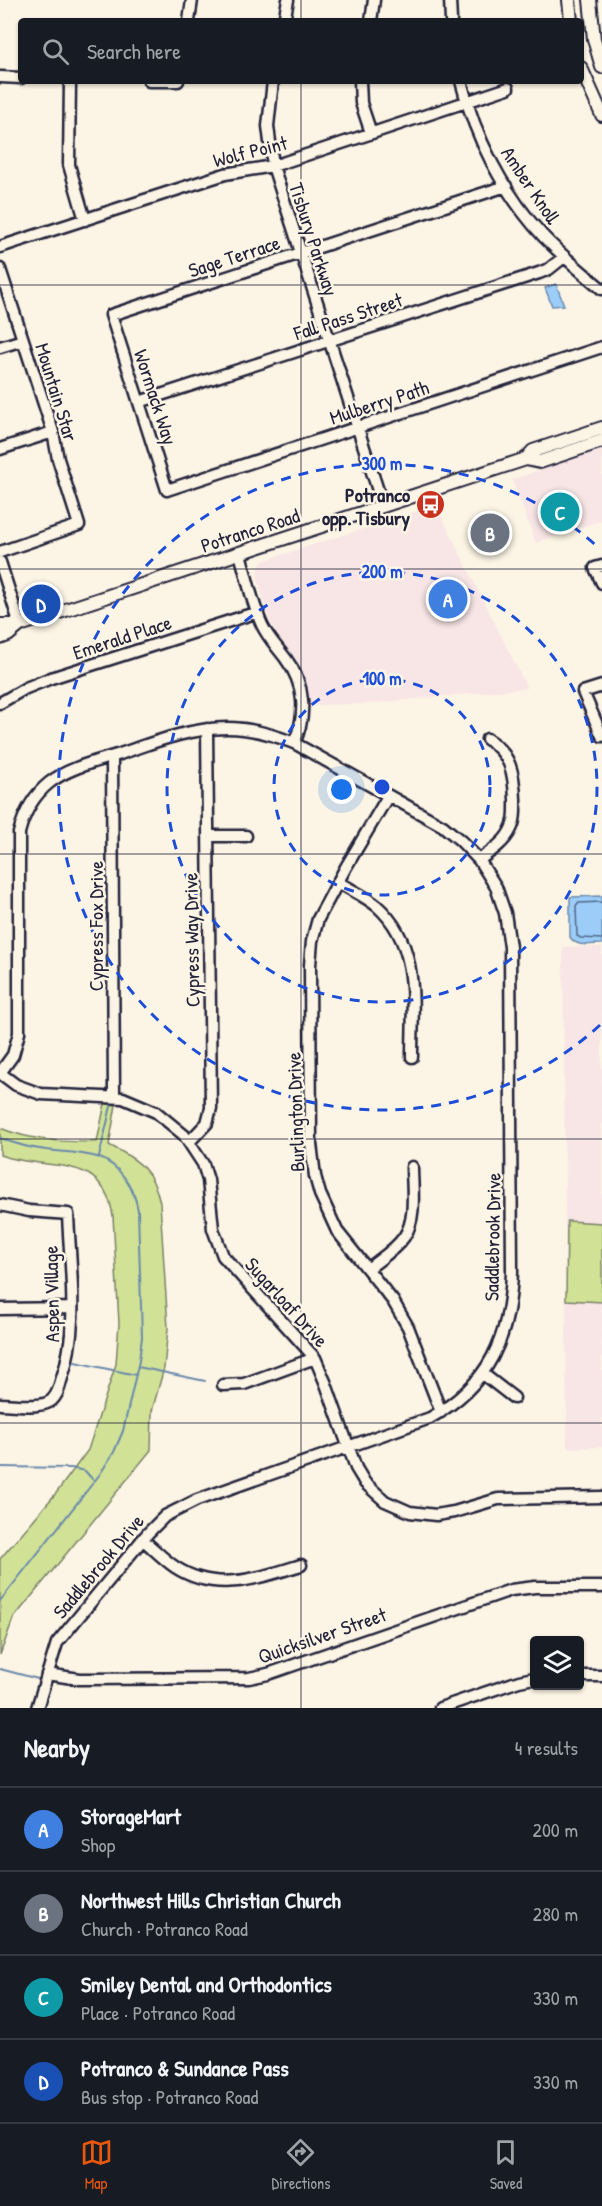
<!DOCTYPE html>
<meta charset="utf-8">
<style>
body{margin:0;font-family:"Patrick Hand",sans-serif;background:#20242c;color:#f1f3f6}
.controls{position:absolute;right:18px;bottom:18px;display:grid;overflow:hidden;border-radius:6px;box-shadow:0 2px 4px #0004}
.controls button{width:54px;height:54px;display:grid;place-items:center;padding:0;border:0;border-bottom:2px solid #363941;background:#171b24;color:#f1f3f6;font:30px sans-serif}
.you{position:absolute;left:342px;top:790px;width:21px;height:21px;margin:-15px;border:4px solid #fff;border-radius:50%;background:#1a73e8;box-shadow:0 0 0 9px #1a73e833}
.badge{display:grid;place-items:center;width:39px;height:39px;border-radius:50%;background:#ea580c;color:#fff;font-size:20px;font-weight:700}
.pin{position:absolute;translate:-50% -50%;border:3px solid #fff;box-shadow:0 2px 6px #0006}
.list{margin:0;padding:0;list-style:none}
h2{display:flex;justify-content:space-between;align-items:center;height:78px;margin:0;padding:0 24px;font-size:26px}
h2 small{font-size:20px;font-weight:400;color:#9ea1a6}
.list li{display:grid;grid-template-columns:39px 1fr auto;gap:18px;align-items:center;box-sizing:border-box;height:84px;padding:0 24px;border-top:2px solid #363941}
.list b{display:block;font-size:22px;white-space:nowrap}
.list p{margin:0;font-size:20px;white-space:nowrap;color:#9ea1a6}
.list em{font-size:20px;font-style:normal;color:#9ea1a6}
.icon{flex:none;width:33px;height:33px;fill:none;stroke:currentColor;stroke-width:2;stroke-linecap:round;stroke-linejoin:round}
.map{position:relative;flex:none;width:602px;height:1708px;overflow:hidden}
.search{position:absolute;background:#171b24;box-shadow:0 2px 4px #0004;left:18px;right:18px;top:18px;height:66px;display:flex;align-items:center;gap:15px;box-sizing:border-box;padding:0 21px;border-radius:6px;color:#9ea1a6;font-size:22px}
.sheet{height:414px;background:#171b24}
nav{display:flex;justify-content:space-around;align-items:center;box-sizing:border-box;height:84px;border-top:2px solid #363941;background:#171b24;font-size:16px;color:#9ea1a6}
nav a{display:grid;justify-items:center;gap:3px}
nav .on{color:#ea580c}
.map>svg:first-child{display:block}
.built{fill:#f8e5e5}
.green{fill:#d1e296;stroke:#7a8268;stroke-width:1.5}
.water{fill:#9bcdf8;stroke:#6b89ac;stroke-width:1.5}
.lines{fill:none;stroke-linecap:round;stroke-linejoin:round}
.shore{stroke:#526687;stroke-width:1.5}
.stream{stroke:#6b89ac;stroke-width:2}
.minor-casing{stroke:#22223b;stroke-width:15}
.major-casing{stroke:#22223b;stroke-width:16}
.minor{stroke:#fcf5e5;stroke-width:10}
.major{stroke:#fcf5e5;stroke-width:12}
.grid{fill:none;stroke:#22223b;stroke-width:1.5;stroke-opacity:0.55}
.ring{fill:none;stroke:#1d4ed8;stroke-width:3;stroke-dasharray:10 8}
.labels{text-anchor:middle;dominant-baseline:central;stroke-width:5;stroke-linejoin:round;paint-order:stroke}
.street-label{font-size:20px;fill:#22223b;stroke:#fcf5e5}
.poi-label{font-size:20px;font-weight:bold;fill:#22223b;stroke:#fcf5e5;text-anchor:end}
.centre{fill:#1d4ed8;stroke:#fcf5e5;stroke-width:3}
.ring-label{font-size:18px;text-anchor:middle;font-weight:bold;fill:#1d4ed8;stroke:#fcf5e5;stroke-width:5;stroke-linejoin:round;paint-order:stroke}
</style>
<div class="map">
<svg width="602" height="1708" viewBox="0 0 602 1708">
<rect width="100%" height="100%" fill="#fcf5e5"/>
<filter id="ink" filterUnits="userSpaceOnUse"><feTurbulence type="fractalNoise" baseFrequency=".0167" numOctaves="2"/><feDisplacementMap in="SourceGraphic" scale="12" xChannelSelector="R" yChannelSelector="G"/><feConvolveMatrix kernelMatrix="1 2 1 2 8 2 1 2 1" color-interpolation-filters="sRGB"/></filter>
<g filter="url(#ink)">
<path class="built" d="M602 448V520L536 543 512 480Z
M436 505 527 688 366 704 310 705 308 689 300 665 279 638 268 617 257 576 260 564 263 561Z
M563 947H602V1447L567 1448Z"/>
<path class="green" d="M105 1103 116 1105 109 1145C139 1160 153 1170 160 1203L168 1328 164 1368 152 1411 151 1450 13 1619 0 1655V1559L57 1492 88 1450 116 1364 119 1323 113 1216C103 1151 47 1172 0 1155V1128C32 1141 63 1142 97 1142Z
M567 1221 602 1223V1302L566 1300Z"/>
<path class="water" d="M556 284 564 305 552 306 545 288Z
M602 896V944C590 944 577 948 570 937V897Z"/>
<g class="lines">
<path class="shore" d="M602 902 578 903 576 906 577 936 581 938 602 939"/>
<path class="stream" d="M0 1138C15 1144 30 1148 46 1150 63 1152 81 1152 97 1157 120 1164 135 1189 138 1211L142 1337 139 1361 123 1431 114 1452 100 1474 0 1601
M99 1157 112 1102
M75 1362 136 1375
M138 1367 205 1381
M0 1467 71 1468 85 1471 94 1481
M0 1669 38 1679"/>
<defs>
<path id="minor" d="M450 0 451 21
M189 21 192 0
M284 21 288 0
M371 21 374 0
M0 77 21 78
M70 81 69 165 85 220
M149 81H178
M273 81 268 126 273 166 383 506
M360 81 361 103 371 133
M461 81C475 137 503 193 543 236 561 255 582 272 602 289
M506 186 111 315 167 490 602 347
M0 247 225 174 273 166 508 88
M0 269 53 432 58 459 79 525 0 552
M0 347 23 340
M139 402 539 273 549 269 564 257
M0 449 53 432
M240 554C247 577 252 603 262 625 268 638 278 648 286 659 305 684 307 715 294 743
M0 562 20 625
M602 566 595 568 602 583
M602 686 583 692 602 736
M0 703 26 688 51 678 258 612
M112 757 114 1096
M388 796 346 867 318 919 312 941 310 965 311 1144 315 1176 320 1194 337 1231 393 1301 408 1327 441 1412
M208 836H246
M479 860C490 852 504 843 510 831 516 821 515 810 515 799 514 773 511 754 487 739
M338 882C351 890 365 896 377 906 421 945 412 1005 412 1057
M0 1073 13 1055 19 1033V833C24 813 33 796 49 783 68 768 94 762 117 755 152 743 189 728 227 728 250 728 272 734 294 743L443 826 461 841 479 860 496 887 505 913 510 947 512 1272C510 1337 489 1385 430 1418L197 1500 165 1516 148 1533 57 1643 37 1708
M0 1073 16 1085 41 1094 123 1098 156 1112 184 1135 203 1164 208 1180 213 1229 223 1256 315 1358 326 1384 356 1468 365 1483 385 1501 410 1512 436 1515 454 1512 498 1499 602 1497
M189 1142 207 1123 211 1108 207 729
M0 1205 29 1211 68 1214C70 1270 80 1327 61 1381 59 1389 56 1400 47 1403 33 1408 14 1404 0 1404
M368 1269C380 1259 395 1250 404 1237 417 1219 412 1188 412 1167
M0 1309 72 1308
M483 1374 514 1398
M223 1385 244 1384 315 1358
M142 1539C153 1548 163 1559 175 1567 216 1594 259 1578 301 1565
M47 1674 79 1679 249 1678 268 1674 511 1590 535 1587H602
M580 1676H602
M440 1708 519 1681 534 1678"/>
<path id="major" d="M569 0 571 21
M590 0 594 39 602 67
M581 68 602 115
M526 459 533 451 602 428
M0 625H20L526 459 540 462 602 441
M0 638 8 635 20 625"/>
</defs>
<use href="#minor" class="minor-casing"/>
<use href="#major" class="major-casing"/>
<use href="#minor" class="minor"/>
<use href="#major" class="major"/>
</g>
</g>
<path class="grid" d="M301 0V21M301 81V1708M0 285H602M0 569H602M0 854H602M0 1139H602M0 1423H602"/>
<g class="ring">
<circle cx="382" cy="787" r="108"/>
<circle cx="382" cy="787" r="215"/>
<path d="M600 1025A323 323 0 1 1 600 549"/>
</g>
<defs>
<symbol id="bus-disc" viewBox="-11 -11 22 22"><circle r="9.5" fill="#c8321e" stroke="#fcf5e5"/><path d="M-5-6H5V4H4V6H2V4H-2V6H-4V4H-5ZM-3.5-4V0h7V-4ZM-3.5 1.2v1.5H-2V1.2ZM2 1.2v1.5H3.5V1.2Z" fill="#fff"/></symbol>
</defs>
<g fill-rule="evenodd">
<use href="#bus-disc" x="414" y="488" width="33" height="33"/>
</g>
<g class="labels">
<g class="street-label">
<text transform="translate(250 151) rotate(-14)">Wolf Point</text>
<text transform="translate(531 185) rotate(56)">Amber Knoll</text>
<text transform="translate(314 239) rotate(72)">Tisbury Parkway</text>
<text transform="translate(234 256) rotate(-18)">Sage Terrace</text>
<text transform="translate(348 316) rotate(-18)">Fall Pass Street</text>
<text transform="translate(57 392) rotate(73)">Mountain Star</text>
<text transform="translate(156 397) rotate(72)">Wormack Way</text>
<text transform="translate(379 402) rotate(-18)">Mulberry Path</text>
<text transform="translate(250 530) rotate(-18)">Potranco Road</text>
<text transform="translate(122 637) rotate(-18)">Emerald Place</text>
<text transform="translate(95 926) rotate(-90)">Cypress Fox Drive</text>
<text transform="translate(191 940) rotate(-91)">Cypress Way Drive</text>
<text transform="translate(295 1112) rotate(-92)">Burlington Drive</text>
<text transform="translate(492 1237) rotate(-89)">Saddlebrook Drive</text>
<text transform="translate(51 1294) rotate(-91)">Aspen Village</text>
<text transform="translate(287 1302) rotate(48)">Sugarloaf Drive</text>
<text transform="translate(98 1566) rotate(-50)">Saddlebrook Drive</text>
<text transform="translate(322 1635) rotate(-19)">Quicksilver Street</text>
</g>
<g class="poi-label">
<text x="410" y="494">Potranco<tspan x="410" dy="23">opp. Tisbury</tspan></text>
</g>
</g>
<circle cx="382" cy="787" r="9" class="centre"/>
<g class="ring-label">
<text x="382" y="470">300 m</text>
<text x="382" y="578">200 m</text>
<text x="382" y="685">100 m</text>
</g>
</svg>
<div class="controls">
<button><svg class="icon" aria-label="layers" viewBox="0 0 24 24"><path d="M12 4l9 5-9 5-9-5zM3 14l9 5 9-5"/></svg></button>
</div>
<div class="you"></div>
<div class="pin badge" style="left:448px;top:599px;background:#3f7fe0">A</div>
<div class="pin badge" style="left:490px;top:533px;background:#6b7280">B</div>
<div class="pin badge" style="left:560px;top:512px;background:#0f9aa8">C</div>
<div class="pin badge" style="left:41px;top:604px;background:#1a4fb4">D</div>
<div class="search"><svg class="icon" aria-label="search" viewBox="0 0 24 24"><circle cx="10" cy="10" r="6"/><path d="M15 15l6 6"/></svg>Search here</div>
</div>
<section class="sheet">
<h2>Nearby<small>4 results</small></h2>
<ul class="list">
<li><span class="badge" style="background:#3f7fe0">A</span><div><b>StorageMart</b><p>Shop</p></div><em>200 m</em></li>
<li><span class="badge" style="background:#6b7280">B</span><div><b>Northwest Hills Christian Church</b><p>Church · Potranco Road</p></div><em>280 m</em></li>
<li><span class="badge" style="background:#0f9aa8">C</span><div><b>Smiley Dental and Orthodontics</b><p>Place · Potranco Road</p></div><em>330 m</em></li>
<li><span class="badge" style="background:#1a4fb4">D</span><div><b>Potranco &amp; Sundance Pass</b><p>Bus stop · Potranco Road</p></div><em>330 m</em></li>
</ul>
</section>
<nav>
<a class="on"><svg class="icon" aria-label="map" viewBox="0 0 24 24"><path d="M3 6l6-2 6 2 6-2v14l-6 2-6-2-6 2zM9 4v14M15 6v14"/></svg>Map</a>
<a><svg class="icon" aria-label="directions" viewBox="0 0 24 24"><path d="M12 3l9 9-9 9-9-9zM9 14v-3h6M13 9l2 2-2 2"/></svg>Directions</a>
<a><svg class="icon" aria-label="saved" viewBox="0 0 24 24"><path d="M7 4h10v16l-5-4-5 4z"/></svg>Saved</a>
</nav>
